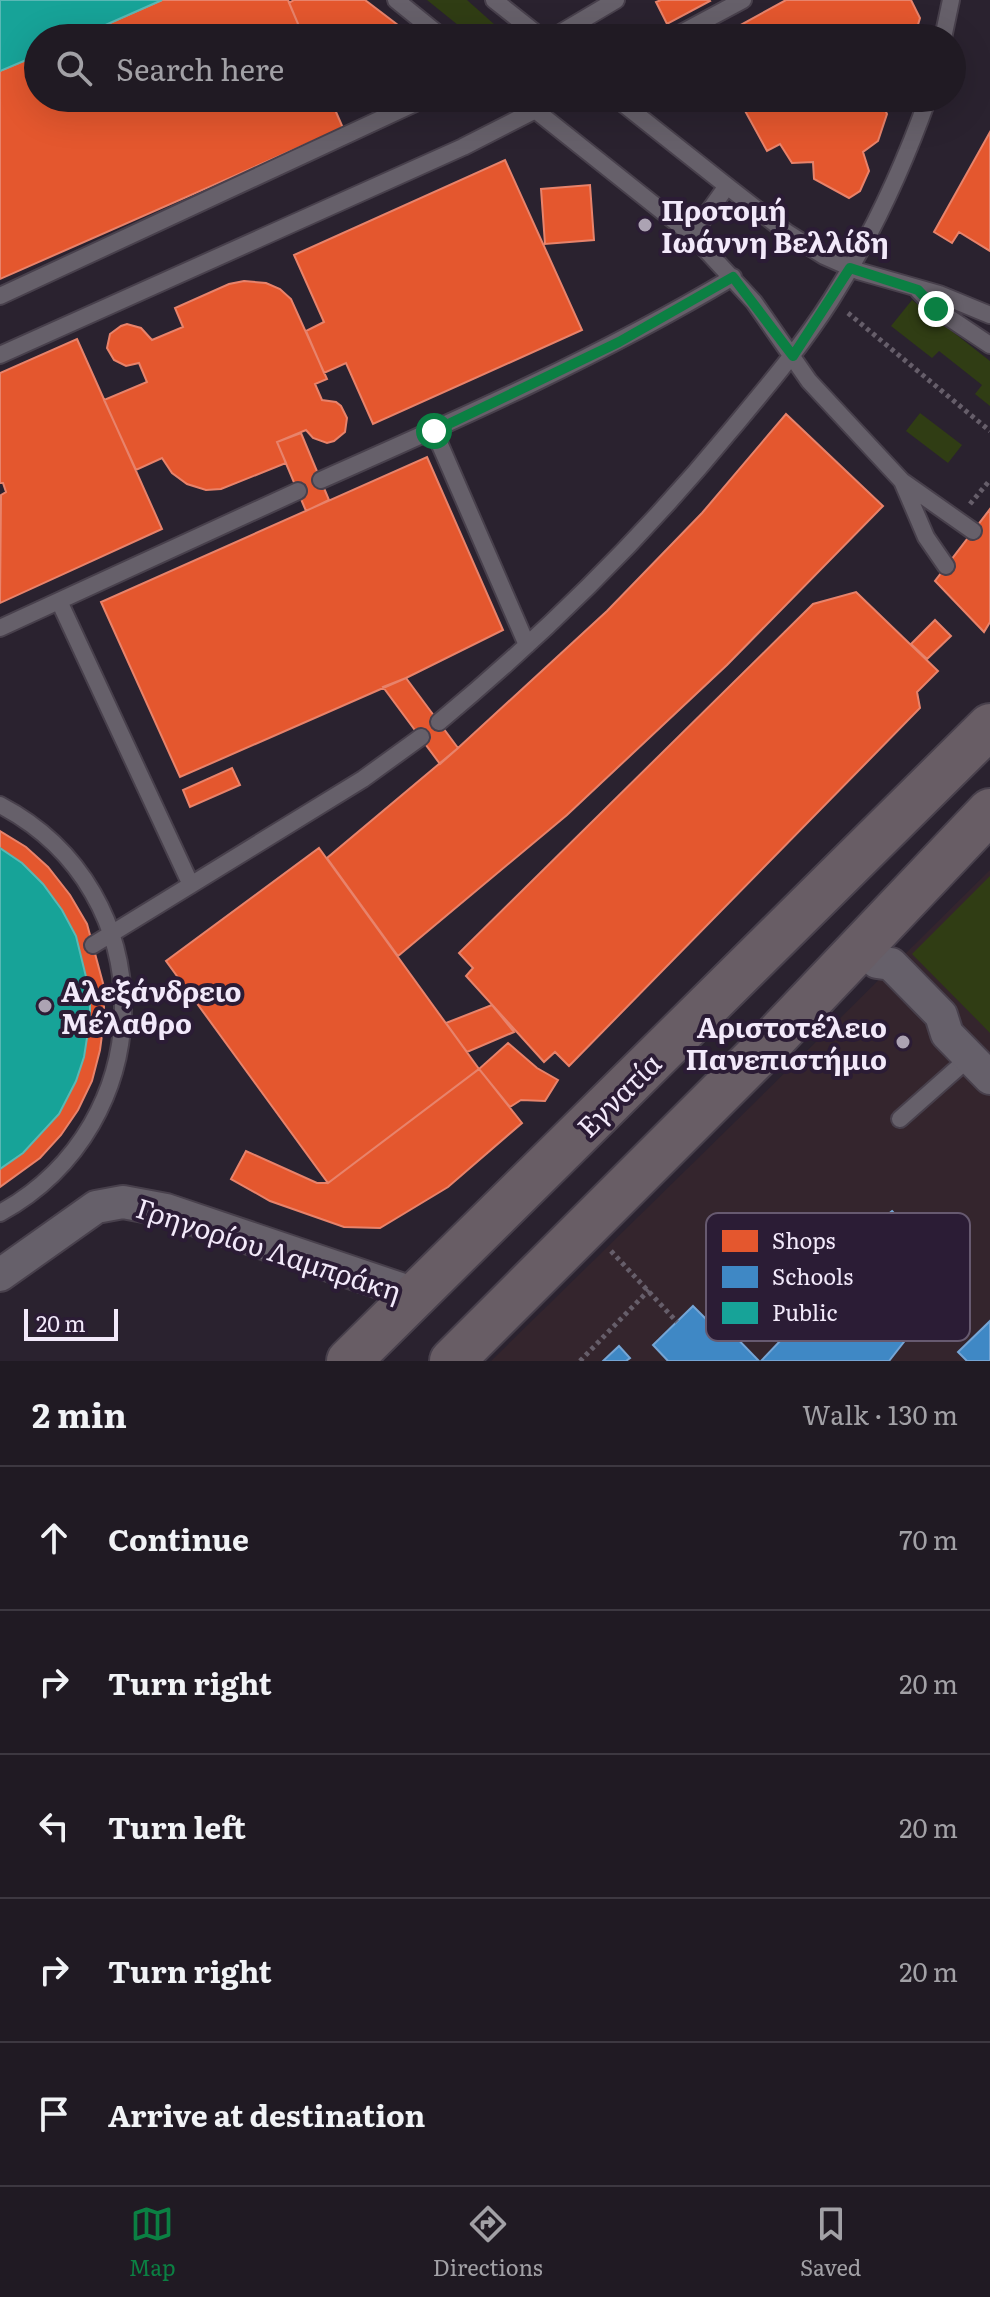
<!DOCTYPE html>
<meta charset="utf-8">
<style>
body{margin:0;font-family:Literata,serif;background:#28232b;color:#f1f3f6}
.scale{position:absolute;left:24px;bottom:20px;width:94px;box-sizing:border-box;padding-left:8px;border:4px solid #f2e9fa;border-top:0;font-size:22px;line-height:28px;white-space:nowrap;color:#f2e9fa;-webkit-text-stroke:6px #2b1c35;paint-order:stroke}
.stop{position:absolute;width:24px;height:24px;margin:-18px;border:6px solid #0b8043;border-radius:50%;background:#fff}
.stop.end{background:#0b8043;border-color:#fff;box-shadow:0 2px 8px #0008}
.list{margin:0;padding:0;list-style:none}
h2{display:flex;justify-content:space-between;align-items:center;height:104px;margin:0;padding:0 32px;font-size:34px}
h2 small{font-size:26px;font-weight:400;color:#a2a1a6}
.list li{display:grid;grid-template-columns:52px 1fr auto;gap:24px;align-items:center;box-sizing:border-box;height:144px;padding:0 32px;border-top:2px solid #3d3841}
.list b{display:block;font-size:30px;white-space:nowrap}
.list em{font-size:26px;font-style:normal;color:#a2a1a6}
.icon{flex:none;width:44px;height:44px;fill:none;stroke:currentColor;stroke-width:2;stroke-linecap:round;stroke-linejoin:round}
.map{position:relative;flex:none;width:990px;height:1361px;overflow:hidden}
.search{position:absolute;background:#201a23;box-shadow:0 8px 32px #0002;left:24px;right:24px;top:24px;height:88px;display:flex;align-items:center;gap:20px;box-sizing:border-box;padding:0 28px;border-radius:44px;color:#a2a1a6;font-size:30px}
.sheet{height:824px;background:#201a23}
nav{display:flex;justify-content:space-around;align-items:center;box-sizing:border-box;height:112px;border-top:2px solid #3d3841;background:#201a23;font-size:22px;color:#a2a1a6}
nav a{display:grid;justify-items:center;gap:4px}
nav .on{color:#0b8043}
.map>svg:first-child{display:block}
.education{fill:#34252d}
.green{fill:#303d14}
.shops{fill:#e4572e;stroke:#e8836b;stroke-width:2}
.schools{fill:#3f88c5;stroke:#75a5d5;stroke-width:2}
.public{fill:#17a398;stroke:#59b8b5;stroke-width:2}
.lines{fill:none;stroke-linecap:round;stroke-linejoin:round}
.service-casing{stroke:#48404c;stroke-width:20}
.minor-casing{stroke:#48404c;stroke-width:36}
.primary-casing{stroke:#48404c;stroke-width:48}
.path{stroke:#665e6a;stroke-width:5;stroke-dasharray:4 4;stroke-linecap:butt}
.service{stroke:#66606a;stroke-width:16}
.minor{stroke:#66606a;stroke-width:32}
.primary{stroke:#685d65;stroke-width:44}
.route{stroke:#0b8043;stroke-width:10}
.poi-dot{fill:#aca3b3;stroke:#2b1c35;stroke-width:3}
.labels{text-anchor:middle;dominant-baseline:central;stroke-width:8;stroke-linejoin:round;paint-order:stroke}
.poi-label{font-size:28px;font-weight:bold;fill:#f2e9fa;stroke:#2b1c35;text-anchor:start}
.street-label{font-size:28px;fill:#f2e9fa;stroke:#2b1c35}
.key{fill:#2b1c35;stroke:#675a70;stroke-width:2}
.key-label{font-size:22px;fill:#f2e9fa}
</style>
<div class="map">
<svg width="990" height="1361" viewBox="0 0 990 1361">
<rect width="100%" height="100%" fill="#2a222f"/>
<path class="education" d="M990 870V1361H491L737 1120Z"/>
<path class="green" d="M427 0H467L504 33 500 38H474Z
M912 300 990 361V406L975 394 982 385 939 351 932 358 891 326Z
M920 413 962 445 948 463 906 431Z
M990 876V1033L912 954Z"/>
<path class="shops" d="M162 0H288L304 38H76Z
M294 0H365L415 38H304L289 3Z
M661 0H709L710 1 667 24 656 2Z
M786 0H911L920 18 914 38H717Z
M38 55V98H330L343 128 0 279V71Z
M738 98H880L887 114 878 141 863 152 869 171 860 191 849 198 814 179 813 162 792 163 780 144 767 151Z
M990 132V251L959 232 952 243 934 232Z
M505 160 582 330 373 424 346 363 324 373 306 331 324 322 294 255Z
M590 185 594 240 545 244 541 189Z
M244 281 266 283 280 289 291 299 327 379 315 384 322 400 336 402 341 406 347 418 345 432 334 441 327 443 313 438 306 430 277 442 286 463 221 489 206 490 187 484 172 473 162 458 136 470 104 400 147 382 139 363 126 366 114 360 107 348 110 334 121 326 127 324 141 328 152 340 183 327 175 308 229 284Z
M77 339 162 529 0 603 1 495 6 492 3 483H0V373Z
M786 414 883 506 727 665 567 815 398 956 327 858 458 748 607 611 702 513Z
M301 433 329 500 306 511 277 442Z
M427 457 503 630 406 678 180 777 101 602Z
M990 509V622L984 632 935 581Z
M856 592 938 671 917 692 920 708 569 1066 555 1052 544 1062 466 976 473 968 459 953 813 604Z
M935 620 951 636 927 659 911 644Z
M406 678 458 748 440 764 383 687Z
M232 768 240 785 190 807 183 790Z
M0 831 26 847 48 867 70 895 87 924 104 987V1020L100 1050 92 1081 78 1110 61 1135 40 1158 0 1187Z
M319 848 479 1069 328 1183 166 961Z
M492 1005 514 1032 467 1052 446 1023Z
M508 1043 537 1068 558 1080 545 1101 521 1100 510 1107 479 1069Z
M479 1069 522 1123 448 1187 380 1228 344 1227 270 1201 231 1179 246 1151 317 1183H328Z"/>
<path class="schools" d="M892 1211 953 1279 889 1361H761L782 1339 761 1315Z
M693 1306 718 1331 724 1325 759 1361H668L653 1345Z
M990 1321V1361H967L958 1352Z
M619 1346 630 1358 626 1361H603Z"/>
<path class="public" d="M0 0H162L76 38H38V55L0 71Z
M0 848 22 863 43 884 62 910 76 936 90 993V1019L84 1057 76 1081 59 1114 23 1153 0 1169Z"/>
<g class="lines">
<defs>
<path id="service" d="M396 0 443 38
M494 0 542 38
M552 38 616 0
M672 38 743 0
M943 38 951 0
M520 98 692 235 754 302 809 381 902 481 973 531
M616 98 727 186 786 232 824 256 858 271 939 294 990 315
M692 235 727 186
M918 290 936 309 990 345
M0 296 426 98
M0 355 463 147 559 98
M434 431 527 645
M321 480C461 418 601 356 733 277
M902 481 926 537 946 566
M59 601 191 885
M0 628 298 491
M439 722C545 634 643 537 731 430 766 388 801 347 831 300 871 237 903 168 928 98
M0 805C166 892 162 1124 0 1213
M93 945 363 779 421 737
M900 1119 970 1057"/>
<path id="minor" d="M877 962 891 964 941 1015 947 1034 990 1078
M0 1275 96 1207 123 1202 166 1210 415 1294"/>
<path id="primary" d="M349 1361 990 726
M452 1361 766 1047 990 811"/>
</defs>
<use href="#service" class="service-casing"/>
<use href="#minor" class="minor-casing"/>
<use href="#primary" class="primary-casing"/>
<path class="path" d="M848 313 990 431
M970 504 990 480
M611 1251 677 1322
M580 1361 649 1290"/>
<use href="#service" class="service"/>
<use href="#minor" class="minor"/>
<use href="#primary" class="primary"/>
</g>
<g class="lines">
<path class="route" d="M434 431 619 342 733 277 793 356 850 268 918 290 936 309"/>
</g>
<g class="poi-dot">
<circle cx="645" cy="225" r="8"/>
<circle cx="45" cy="1006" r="8"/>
<circle cx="903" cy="1042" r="8"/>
</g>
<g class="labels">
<g class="poi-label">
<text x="661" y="209">Προτομή<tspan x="661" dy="32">Ιωάννη Βελλίδη</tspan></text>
<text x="61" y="990">Αλεξάνδρειο<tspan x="61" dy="32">Μέλαθρο</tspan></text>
<text x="887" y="1026" text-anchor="end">Αριστοτέλειο<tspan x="887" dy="32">Πανεπιστήμιο</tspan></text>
</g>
<g class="street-label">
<text transform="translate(618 1094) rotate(-45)">Εγνατία</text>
<text transform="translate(269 1248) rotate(18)">Γρηγορίου Λαμπράκη</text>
</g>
</g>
<rect x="706" y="1213" width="264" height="128" rx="12" class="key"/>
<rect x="722" y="1230" width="36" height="22" fill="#e4572e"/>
<rect x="722" y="1266" width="36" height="22" fill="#3f88c5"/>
<rect x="722" y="1302" width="36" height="22" fill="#17a398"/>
<g class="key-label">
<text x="772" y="1249">Shops</text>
<text x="772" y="1285">Schools</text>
<text x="772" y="1321">Public</text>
</g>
</svg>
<div class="scale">20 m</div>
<div class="stop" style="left:434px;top:431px"></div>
<div class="stop end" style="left:936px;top:309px"></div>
<div class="search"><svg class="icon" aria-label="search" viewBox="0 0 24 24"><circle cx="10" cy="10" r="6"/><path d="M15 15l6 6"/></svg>Search here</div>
</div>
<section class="sheet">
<h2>2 min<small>Walk · 130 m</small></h2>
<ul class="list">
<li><svg class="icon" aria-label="ahead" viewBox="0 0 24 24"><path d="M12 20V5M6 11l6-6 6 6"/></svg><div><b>Continue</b></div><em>70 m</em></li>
<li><svg class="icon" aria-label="right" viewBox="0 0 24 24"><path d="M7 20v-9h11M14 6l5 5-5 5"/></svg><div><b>Turn right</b></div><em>20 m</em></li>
<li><svg class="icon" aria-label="left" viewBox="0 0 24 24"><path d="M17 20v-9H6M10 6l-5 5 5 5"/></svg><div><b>Turn left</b></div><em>20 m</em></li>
<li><svg class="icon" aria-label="right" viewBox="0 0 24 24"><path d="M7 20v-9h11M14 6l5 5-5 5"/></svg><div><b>Turn right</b></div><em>20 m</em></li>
<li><svg class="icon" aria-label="arrive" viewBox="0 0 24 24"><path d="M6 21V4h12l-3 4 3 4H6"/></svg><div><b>Arrive at destination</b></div></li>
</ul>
</section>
<nav>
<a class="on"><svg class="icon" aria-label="map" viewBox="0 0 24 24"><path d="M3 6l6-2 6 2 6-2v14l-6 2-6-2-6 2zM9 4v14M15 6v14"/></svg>Map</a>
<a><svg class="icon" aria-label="directions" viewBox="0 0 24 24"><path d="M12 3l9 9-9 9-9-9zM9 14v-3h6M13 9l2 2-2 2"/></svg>Directions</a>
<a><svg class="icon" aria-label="saved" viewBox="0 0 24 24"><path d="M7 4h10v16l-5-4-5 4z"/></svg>Saved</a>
</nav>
